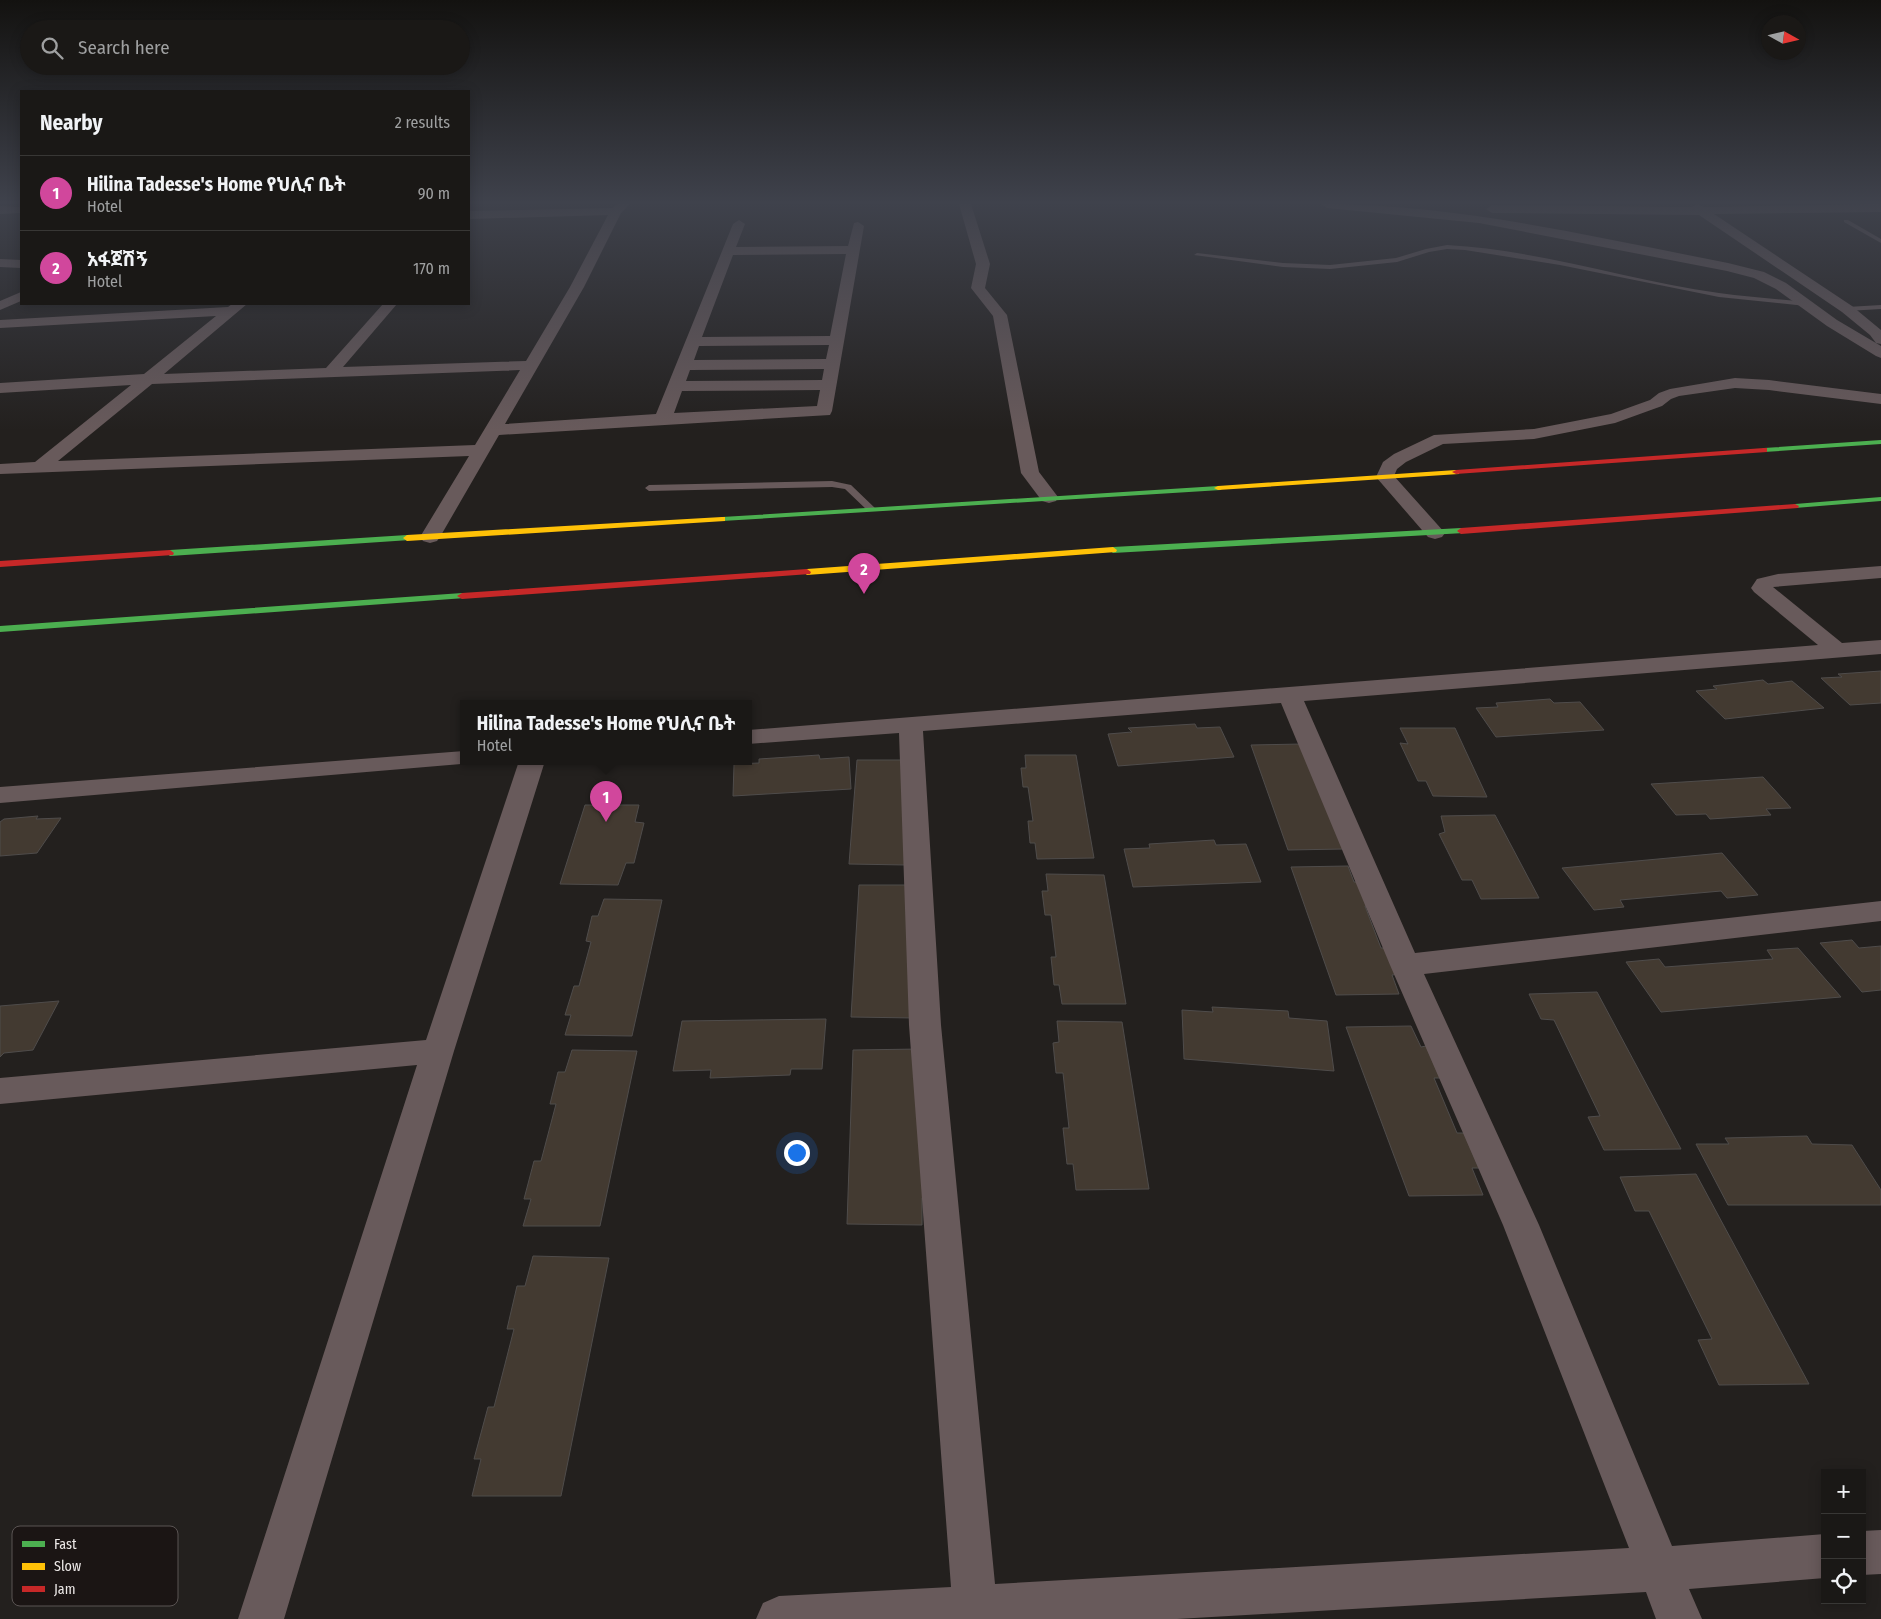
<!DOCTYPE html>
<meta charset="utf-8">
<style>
body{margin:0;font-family:"Fira Sans Condensed","Noto Sans Ethiopic",sans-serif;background:#23211f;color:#f1f3f6}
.controls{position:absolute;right:15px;bottom:15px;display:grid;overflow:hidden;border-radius:0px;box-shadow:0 2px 12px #0003}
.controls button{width:45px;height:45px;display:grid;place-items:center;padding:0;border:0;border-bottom:1px solid #383735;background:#1a1816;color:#f1f3f6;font:25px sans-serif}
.compass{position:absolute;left:1761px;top:15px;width:45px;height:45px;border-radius:50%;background:#1a1816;box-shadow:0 2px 12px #0003;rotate:98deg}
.you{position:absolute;left:796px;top:1152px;width:18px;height:18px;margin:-12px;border:4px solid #fff;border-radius:50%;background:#1a73e8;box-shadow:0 0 0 8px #1a73e833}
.badge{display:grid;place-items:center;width:32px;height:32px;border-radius:50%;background:#d93025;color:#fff;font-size:16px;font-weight:700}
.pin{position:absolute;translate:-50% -41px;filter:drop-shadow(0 1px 2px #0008)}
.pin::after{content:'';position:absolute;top:26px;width:18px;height:15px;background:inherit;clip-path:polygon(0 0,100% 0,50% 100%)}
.popup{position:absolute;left:460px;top:700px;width:292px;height:65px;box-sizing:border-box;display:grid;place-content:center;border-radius:0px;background:#1a1816;filter:drop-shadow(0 1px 4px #0005);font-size:16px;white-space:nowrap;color:#9fa0a1}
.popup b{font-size:19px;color:#f1f3f6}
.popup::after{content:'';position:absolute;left:50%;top:100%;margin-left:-10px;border:10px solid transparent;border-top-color:#1a1816}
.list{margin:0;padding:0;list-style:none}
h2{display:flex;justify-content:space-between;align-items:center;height:65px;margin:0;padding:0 20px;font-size:21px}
h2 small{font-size:16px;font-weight:400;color:#9fa0a1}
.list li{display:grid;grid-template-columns:32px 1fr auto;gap:15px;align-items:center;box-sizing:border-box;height:75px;padding:0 20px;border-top:1px solid #383735}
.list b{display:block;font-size:19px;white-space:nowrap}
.list p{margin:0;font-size:16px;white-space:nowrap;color:#9fa0a1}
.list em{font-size:16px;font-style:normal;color:#9fa0a1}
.icon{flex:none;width:28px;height:28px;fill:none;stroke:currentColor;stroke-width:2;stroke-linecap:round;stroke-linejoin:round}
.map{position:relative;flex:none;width:1881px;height:1619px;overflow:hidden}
.search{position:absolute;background:#1a1816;box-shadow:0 2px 12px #0003;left:20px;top:20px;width:450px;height:55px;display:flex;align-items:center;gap:12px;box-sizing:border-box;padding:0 18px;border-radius:28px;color:#9fa0a1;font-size:19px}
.panel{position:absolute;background:#1a1816;box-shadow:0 2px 12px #0003;left:20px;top:90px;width:450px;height:215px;border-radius:0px}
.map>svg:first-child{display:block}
.building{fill:#433a31;stroke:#4f4c4b}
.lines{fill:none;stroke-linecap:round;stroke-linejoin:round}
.lane{fill:#685a5b;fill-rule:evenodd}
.street{fill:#685a5b;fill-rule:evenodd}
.fast{fill:#4caf50;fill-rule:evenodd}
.slow{fill:#ffc107;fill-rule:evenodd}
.jam{fill:#c62828;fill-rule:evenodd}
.key{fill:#1b1514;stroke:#5a5453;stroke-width:1}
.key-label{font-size:14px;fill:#ece8e7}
</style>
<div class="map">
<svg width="1881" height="1619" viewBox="0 0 1881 1619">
<rect width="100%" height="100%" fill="#23201e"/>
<path class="building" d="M1881 671V703L1850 705 1821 678 1842 677 1838 674Z
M1763 680 1768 684 1792 681 1824 708 1725 719 1696 691 1717 689 1713 686Z
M1550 699 1554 703 1580 702 1604 730 1496 737 1476 708 1498 707 1496 703Z
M1195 724 1197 728 1220 727 1234 757 1118 766 1108 734 1132 732 1128 728Z
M1400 728H1455L1487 797 1433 796 1426 781H1418L1400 743 1408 744Z
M1302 744 1344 849 1288 850 1251 745Z
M819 755 820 759 849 757 851 789 733 796 734 764 759 763V759Z
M1025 755H1076L1094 858 1037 859 1035 843H1030L1028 821H1033L1028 787H1023L1021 768H1026Z
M857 760H909L906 865 849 864Z
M1763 777 1791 808 1766 809 1771 815 1710 819 1706 814 1676 815 1651 784Z
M585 805H639L635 822 644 823 634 863H626L618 885 560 884Z
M1495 815 1539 898 1481 899 1472 880H1462L1439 834 1445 832 1441 816Z
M38 816 36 819 61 818 37 853 0 856V822L4 819Z
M1214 840 1216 845 1246 844 1261 882 1133 887 1124 849 1150 848 1149 844Z
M1722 853 1758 895 1727 898 1721 891 1620 900 1624 907 1594 910 1562 868Z
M1348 866 1354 882H1359L1369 906H1365L1381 948H1387L1399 974 1392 975 1399 994 1336 995 1291 867Z
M1046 874 1104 875 1126 1004H1062L1059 985H1054L1051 957H1056L1051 915H1045L1042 891H1048Z
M859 885H918L915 1018 851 1017Z
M604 899 662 900 632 1036 565 1035 571 1015H565L574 986H579L591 942 586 941 592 916H598Z
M1852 940 1859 948 1881 946V990L1862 992 1820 943Z
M1798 948 1841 997 1661 1012 1626 962 1659 959 1665 967 1773 959 1767 950Z
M1597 992 1681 1149 1604 1150 1588 1117 1600 1116 1554 1020 1541 1019 1529 994Z
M59 1001 33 1050 4 1053 0 1057V1006Z
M1212 1007 1288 1011 1289 1018 1327 1021 1334 1071 1184 1059 1182 1010 1213 1012Z
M826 1019 822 1069H791L790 1075 710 1078 711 1070 673 1071 682 1021Z
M1057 1021 1122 1022 1149 1189 1076 1190 1073 1164H1067L1063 1128H1069L1063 1073H1056L1053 1043 1059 1042Z
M1411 1026 1421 1047 1426 1046 1440 1078H1434L1457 1133H1464L1479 1168H1472L1483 1195 1409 1196 1346 1027Z
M920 1049 929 1197 922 1198V1225L847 1224 853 1050Z
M572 1050 637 1051 600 1226H523L531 1199H524L534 1161H541L556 1104H550L558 1072H565Z
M1807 1136 1812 1144 1852 1145 1881 1190V1205H1728L1696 1144H1729L1725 1138Z
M1696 1174 1809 1384 1719 1385 1698 1340 1712 1339 1649 1211H1635L1620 1177Z
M533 1256 609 1258 561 1496H472L481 1459H474L488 1407H494L514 1329H507L517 1286H525Z"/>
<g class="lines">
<path class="lane" d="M1844 220H1848L1881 239V243L1844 222Z
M1447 245C1539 250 1628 280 1719 293 1748 297 1777 299 1806 302L1809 304 1806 306 1719 297 1560 265 1465 250 1447 249 1429 252 1397 262 1330 269 1283 267 1194 255 1197 253 1283 263 1330 265 1396 258 1426 249Z
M1881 305V309L1847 311 1844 309 1847 307Z
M832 481 851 485 876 509 874 511H868L845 489 832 487 649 491 645 488 649 485Z"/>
<path class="street" d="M617 204H630L621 213 584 287 505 424 656 414 733 224 739 220 745 224 736 247 848 246 854 223 858 222 864 226 832 411 830 415 499 435 440 537 437 541 430 543 423 541 420 537 469 456 0 474V464L35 462 131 385 0 393V383L144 374 216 316 0 328V320L228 307 232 304H247L164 374 326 368 383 304H397L343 367 526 361 570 287 608 215 469 219V211L613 208ZM846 254 830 336 702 337 733 255ZM829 345 826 359 694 360 699 346ZM824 369 822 380 686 381 690 370ZM520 370 475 445 58 461 152 384ZM820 390 817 406 674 413 682 391Z
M959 204H971L990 264 985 288 1007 315 1039 472 1058 497 1056 501 1049 503 1042 501 1021 473 993 316 971 288 976 264Z
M1321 204C1459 204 1594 237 1728 263L1764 272 1786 283 1837 320 1881 346V358L1876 356 1827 326 1776 289 1754 278 1727 271 1479 223 1327 208Z
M1697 204 1704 207 1881 204V212L1714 214 1852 306 1881 330V344L1876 343 1870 335 1842 312 1699 215 1492 213 1486 209 1492 205 1692 207Z
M0 206 21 207V213L0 214Z
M0 259 21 260V268L0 267Z
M21 292V301L0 310V301Z
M1735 378 1769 380 1881 394V404L1769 390 1735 388 1679 396 1671 399 1662 406 1615 423 1534 439 1443 444 1406 462 1397 469 1394 476 1445 533 1442 537 1435 539 1428 537 1376 477 1383 462 1394 454 1434 435 1534 429 1611 414 1650 400 1659 393 1670 389Z
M1881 566V578L1773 587 1842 643 1881 640V654L1304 701 1415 953 1881 901V921L1424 974 1539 1225 1672 1546 1825 1534V1578L1689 1589 1702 1619H1656L1646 1592 1177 1619H756L763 1603 779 1596 951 1587 909 1025 899 733 748 744V730L1818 645 1754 592 1751 588 1757 579 1778 574ZM1281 703 1390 965 1503 1225 1629 1548 995 1584 941 1025 923 731Z
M464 751V761H475L473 763 0 803V787Z
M519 761H545L454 1051 284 1619H238L417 1065 0 1104V1078L426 1040Z
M1881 1530V1574L1862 1575V1531Z"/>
<path class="fast" d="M1881 440V444L1764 452 1760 450 1764 448Z
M1218 486 1222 488 1221 490 722 521 718 519 722 517Z
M1881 497V501L1795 508 1791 506 1795 504Z
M1461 528 1465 531 1464 533 1113 553 1109 550 1113 547Z
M407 535 411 538 410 540 170 556 166 553 170 550Z
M462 593 465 594V598L0 632V626Z"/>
<path class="slow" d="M1456 470H1459V474L1218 490 1214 488 1218 486Z
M722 517H725V521L407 541 403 538 407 535Z
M1113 547 1117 550 1116 552 807 575 803 572 807 569Z"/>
<path class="jam" d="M1764 448H1767V452L1456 474 1452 472 1456 470Z
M1795 504 1799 506 1798 508 1461 534 1457 531 1461 528Z
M170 550 174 553 173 555 0 567V561Z
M807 569 811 572 810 574 462 599 457 596 462 593Z"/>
</g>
<linearGradient id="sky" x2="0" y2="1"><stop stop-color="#131210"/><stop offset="0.47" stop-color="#3f424c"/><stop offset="1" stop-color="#3f424c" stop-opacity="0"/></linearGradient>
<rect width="1881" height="431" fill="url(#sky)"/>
<rect x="12" y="1526" width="166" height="80" rx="8" class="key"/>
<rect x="22" y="1541" width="23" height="6" fill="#4caf50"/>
<rect x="22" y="1563" width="23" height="7" fill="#ffc107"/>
<rect x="22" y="1586" width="23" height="6" fill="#c62828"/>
<g class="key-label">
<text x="54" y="1549">Fast</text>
<text x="54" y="1571">Slow</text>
<text x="54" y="1594">Jam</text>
</g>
</svg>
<div class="controls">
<button>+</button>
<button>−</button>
<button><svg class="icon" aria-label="locate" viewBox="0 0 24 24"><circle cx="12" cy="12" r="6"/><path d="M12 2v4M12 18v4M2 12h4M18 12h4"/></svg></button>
</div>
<svg class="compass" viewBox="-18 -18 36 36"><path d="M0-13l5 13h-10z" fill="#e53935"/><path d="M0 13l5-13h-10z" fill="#9fa0a1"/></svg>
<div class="you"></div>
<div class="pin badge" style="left:606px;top:822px;background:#d1479c">1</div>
<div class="popup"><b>Hilina Tadesse's Home የህሊና ቤት</b>Hotel</div>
<div class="pin badge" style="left:864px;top:594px;background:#d1479c">2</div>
<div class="search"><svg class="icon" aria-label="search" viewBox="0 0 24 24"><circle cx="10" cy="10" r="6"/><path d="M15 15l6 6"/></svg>Search here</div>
<section class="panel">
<h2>Nearby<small>2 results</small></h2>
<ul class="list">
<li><span class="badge" style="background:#d1479c">1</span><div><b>Hilina Tadesse's Home የህሊና ቤት</b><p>Hotel</p></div><em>90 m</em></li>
<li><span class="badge" style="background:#d1479c">2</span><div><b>አፋጀሽኝ</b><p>Hotel</p></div><em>170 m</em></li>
</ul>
</section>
</div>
